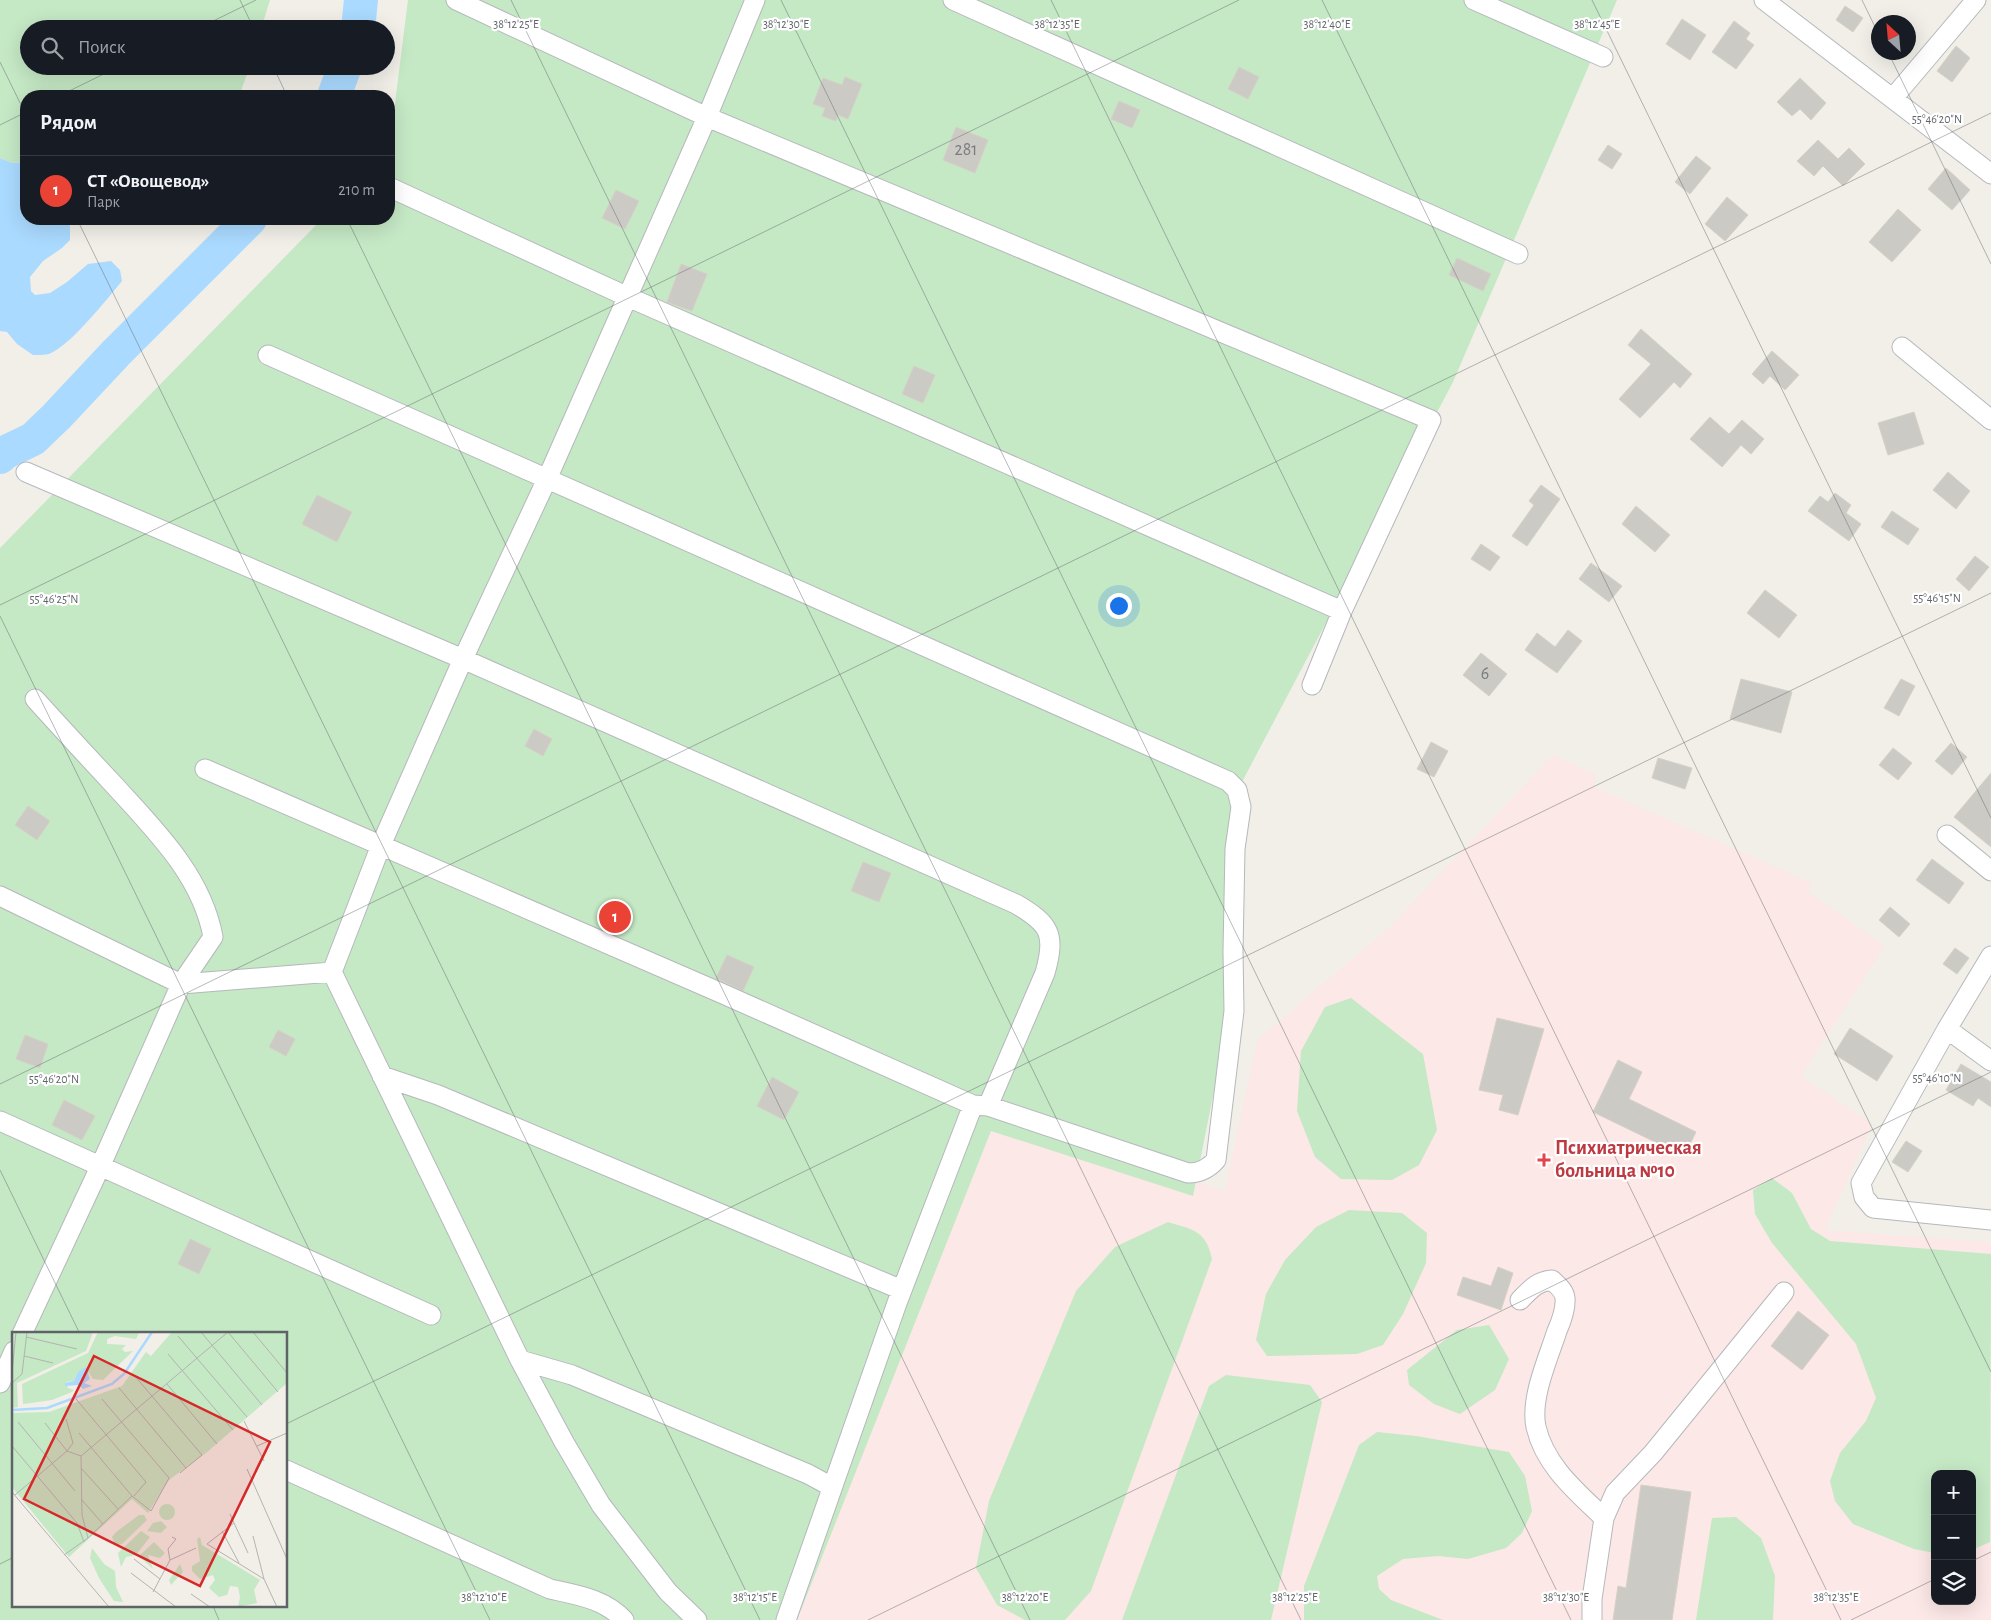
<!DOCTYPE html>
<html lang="ru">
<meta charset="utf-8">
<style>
body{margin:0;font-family:"Alegreya Sans",sans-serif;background:#242831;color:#f1f3f6}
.controls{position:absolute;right:15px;bottom:15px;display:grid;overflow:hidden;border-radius:10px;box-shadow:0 5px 20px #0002}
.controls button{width:45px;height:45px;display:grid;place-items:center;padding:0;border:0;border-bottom:1px solid #363941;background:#171b24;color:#f1f3f6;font:25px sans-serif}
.compass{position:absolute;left:1871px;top:15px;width:45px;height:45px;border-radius:50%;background:#171b24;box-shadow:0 5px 20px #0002;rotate:334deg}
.you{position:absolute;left:1118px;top:605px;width:18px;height:18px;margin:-12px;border:4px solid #fff;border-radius:50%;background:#1a73e8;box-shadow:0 0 0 8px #1a73e833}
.badge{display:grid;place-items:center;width:32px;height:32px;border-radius:50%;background:#ea4335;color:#fff;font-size:16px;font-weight:700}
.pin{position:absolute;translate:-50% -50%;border:2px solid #fff;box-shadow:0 1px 5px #0006}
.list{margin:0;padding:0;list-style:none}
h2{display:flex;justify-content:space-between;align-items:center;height:65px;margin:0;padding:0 20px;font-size:21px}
h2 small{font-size:16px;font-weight:400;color:#9ea1a6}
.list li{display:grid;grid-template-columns:32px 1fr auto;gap:15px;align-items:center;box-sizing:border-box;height:70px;padding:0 20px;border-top:1px solid #363941}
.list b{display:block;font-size:19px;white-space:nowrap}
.list p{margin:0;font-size:16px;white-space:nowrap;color:#9ea1a6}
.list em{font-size:16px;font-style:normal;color:#9ea1a6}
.icon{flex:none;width:28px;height:28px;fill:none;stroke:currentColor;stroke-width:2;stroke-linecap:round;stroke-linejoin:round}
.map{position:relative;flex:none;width:1991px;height:1620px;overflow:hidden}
.search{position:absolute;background:#171b24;box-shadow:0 5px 20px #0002;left:20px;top:20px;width:375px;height:55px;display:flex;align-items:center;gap:12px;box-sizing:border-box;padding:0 18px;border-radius:28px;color:#9ea1a6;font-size:19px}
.panel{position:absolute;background:#171b24;box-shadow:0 5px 20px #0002;left:20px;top:90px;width:375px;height:135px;border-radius:20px}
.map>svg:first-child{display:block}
.medical{fill:#fce8e6;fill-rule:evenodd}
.green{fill:#c5e8c5;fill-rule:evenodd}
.water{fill:#aadaff}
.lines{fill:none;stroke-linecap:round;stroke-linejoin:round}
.river{stroke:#aadaff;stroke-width:34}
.building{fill:#cccac5;stroke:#d6d1c6}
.minor-casing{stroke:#b5b8bc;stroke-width:21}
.minor{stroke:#fff;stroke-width:19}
.ticks{fill:none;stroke:#5f6368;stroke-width:1;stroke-opacity:0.45}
.health-dot{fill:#e0444e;stroke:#fff;stroke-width:2}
.labels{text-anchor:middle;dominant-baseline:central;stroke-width:4.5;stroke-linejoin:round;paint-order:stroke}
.number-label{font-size:18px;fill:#7a7d7f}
.health-label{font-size:20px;font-weight:bold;fill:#be3a42;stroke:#fff;text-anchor:start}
.inset-river{fill:none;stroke:#aadaff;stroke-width:2.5}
.inset-road{fill:none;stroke:#b3b3b1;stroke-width:1}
.view{fill:#d62828;fill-opacity:0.15;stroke:#d62828;stroke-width:2.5}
.inset-edge{fill:none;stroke:#5f6368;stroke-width:2.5}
.ticks-label{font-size:12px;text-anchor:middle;fill:#5f6368;stroke:#fff;stroke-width:4.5;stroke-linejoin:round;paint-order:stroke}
</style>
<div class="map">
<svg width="1991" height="1620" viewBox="0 0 1991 1620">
<rect width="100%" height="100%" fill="#f1efe8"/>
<path class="medical" d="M1553 755 1596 774 1594 787 1812 883 1808 891 1885 946 1801 1076 1872 1124 1825 1230 1991 1242V1620H797L968 1129 989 1115 1225 1191 1257 1040 1389 928ZM1935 1474H1972V1601H1935Z"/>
<path class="green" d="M0 0H270L261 29H29V66H250L239 96H26V162L12 163 0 158Z
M408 0H1617L1453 382 1233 799 1225 1036 1193 1196 991 1131 797 1620H0V548L322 219H389V151ZM14 1334H286V1606H14Z
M1351 998 1423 1054 1437 1130 1419 1165 1392 1180 1341 1179 1315 1157 1297 1111 1301 1051 1325 1007Z
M1772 1178 1792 1193 1811 1229 1830 1241 1991 1254 1990 1542 1972 1550V1474H1935V1553L1914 1549 1853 1524 1835 1501 1830 1481 1840 1453 1866 1421 1876 1398 1856 1344 1772 1243 1755 1214 1753 1190Z
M1349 1210 1402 1213 1427 1233 1426 1263 1403 1314 1383 1345 1357 1354 1267 1356 1256 1340 1266 1294 1285 1260 1316 1227Z
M1168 1222C1193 1230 1206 1230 1212 1259L1091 1591 1065 1620H1025L997 1605 976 1568 989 1501 1076 1291 1115 1247Z
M1489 1325 1509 1359 1495 1390 1460 1414 1434 1404 1409 1385 1407 1370 1457 1330Z
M1226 1375 1310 1385 1322 1402 1271 1620H1122L1209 1386Z
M1377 1432 1416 1436 1509 1452 1525 1476 1532 1511 1522 1533 1506 1548 1468 1559 1438 1556 1403 1559 1377 1576 1379 1589 1391 1600 1443 1620H1304V1586L1359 1445Z
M1736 1517 1761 1538 1775 1576 1773 1620H1696L1712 1518Z"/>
<path class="water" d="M0 158 12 163 26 162V219H67L70 226V240L62 248 43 261 30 277 31 291 35 295 50 293 67 282 88 264 111 261 120 270 122 281C107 299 70 346 49 354 45 355 38 355 33 355L17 344 7 332 0 331Z"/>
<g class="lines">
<path class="river" d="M358 29 361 0
M334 96 345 66
M0 457 4 453 33 439 56 417 116 353 250 219"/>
</g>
<path class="building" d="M1845 6 1863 18 1853 32 1836 20Z
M1682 19 1706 35 1690 60 1666 44Z
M1734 21 1750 33 1746 39 1754 45 1736 69 1712 52Z
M1956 46 1970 58 1952 82 1937 71Z
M1239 67 1259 77 1248 99 1228 89Z
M845 77 862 84 848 119 838 115 836 121 822 116 825 108 813 104 823 78 842 85Z
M1800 78 1826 103 1811 120 1800 109 1792 116 1777 102Z
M1119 101 1140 110 1132 128 1111 119Z
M956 127 988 140 975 173 943 160Z
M1818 140 1838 159 1849 148 1865 164 1843 186 1823 166 1814 176 1797 161Z
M1608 145 1622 154 1612 169 1598 160Z
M1696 156 1711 168 1690 194 1675 182Z
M1946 168 1970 190 1952 210 1928 189Z
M616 190 639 201 625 229 602 218Z
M1727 197 1748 215 1725 241 1705 224Z
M1898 209 1921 230 1892 262 1869 242Z
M1457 258 1491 274 1483 291 1449 275Z
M681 264 707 274 692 311 667 302Z
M1641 329 1692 374 1680 388 1674 382 1640 418 1619 399 1651 364 1628 345Z
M1772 351 1799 375 1785 390 1770 376 1763 384 1752 374Z
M914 366 935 375 923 403 902 394Z
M1914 412 1924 444 1888 455 1878 423Z
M1710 417 1729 434 1742 420 1764 439 1751 454 1741 445 1722 467 1690 439Z
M1948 472 1970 491 1956 509 1933 490Z
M1541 485 1560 499 1527 546 1512 536 1534 505 1529 501Z
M1835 493 1851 505 1846 513 1861 524 1849 541 1808 511 1820 496 1828 502Z
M317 495 352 512 337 542 302 524Z
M1636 506 1670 535 1655 552 1622 524Z
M1892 511 1919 529 1908 545 1881 527Z
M1481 544 1500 557 1490 571 1471 559Z
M1975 556 1989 567 1969 591 1956 579Z
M1591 563 1622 586 1609 602 1579 579Z
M1765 590 1797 615 1779 638 1747 613Z
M1568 630 1582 641 1557 673 1525 650 1537 633 1555 647Z
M1481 653 1507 674 1489 696 1463 675Z
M1741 679 1792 692 1781 733 1730 719Z
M1901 679 1915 686 1899 716 1884 708Z
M534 729 552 739 543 756 525 746Z
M1431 742 1448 751 1434 777 1417 769Z
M1951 743 1967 757 1952 775 1935 761Z
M1893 748 1912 763 1898 780 1879 765Z
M1658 758 1692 768 1685 789 1652 778Z
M1991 773V847L1954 817Z
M28 806 50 821 37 840 15 825Z
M1932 859 1964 883 1949 904 1916 880Z
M863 862 891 873 879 902 851 891Z
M1890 907 1910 924 1899 937 1879 920Z
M1955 948 1969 958 1957 974 1943 964Z
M727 955 754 967 743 991 716 978Z
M1497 1018 1544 1029 1518 1115 1499 1110 1503 1095 1479 1090Z
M1850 1028 1893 1056 1877 1081 1834 1054Z
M278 1030 295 1039 286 1056 269 1047Z
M25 1035 48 1044 40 1068 16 1059Z
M1618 1060 1642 1072 1629 1099 1696 1132 1684 1156 1593 1112Z
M1961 1064 1991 1082V1107L1978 1098 1973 1106 1946 1090Z
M772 1077 799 1092 784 1120 757 1106Z
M64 1100 95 1116 82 1140 52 1125Z
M1906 1141 1922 1151 1908 1172 1892 1162Z
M190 1239 211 1249 199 1274 178 1264Z
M1498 1267 1513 1273 1501 1310 1457 1295 1463 1277 1491 1286Z
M1798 1311 1829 1335 1802 1370 1771 1346Z
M1641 1485 1691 1492 1672 1620H1613L1618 1586 1626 1588Z"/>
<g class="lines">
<defs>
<path id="minor" d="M456 0 707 117 1431 420 1342 611 1312 685
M953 0 1518 254
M1474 0 1603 57
M1764 0 1991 174
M1893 98 1976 0
M389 187 628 297 1342 611
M1902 347 1991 420
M26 472 463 659 1016 904C1050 924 1056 934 1045 973L988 1106
M205 769 721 993 973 1105 988 1106 1188 1173C1200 1173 1208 1169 1216 1160L1234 1011 1233 951 1235 849 1241 807 1237 790 1228 781 268 355
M1947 835 1991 871
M0 896 181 984 213 937C202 876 155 830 115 786 88 757 61 728 35 699
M1991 956 1947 1029 1861 1183 1864 1197 1873 1208 1991 1220
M332 972 520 1360 564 1442 601 1505 668 1592 697 1620
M1947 1029 1991 1061
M382 1076 438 1095 902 1290
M0 1121 431 1315
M1520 1300C1530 1290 1537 1281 1552 1280 1557 1285 1564 1290 1565 1298 1566 1309 1561 1322 1557 1331 1548 1359 1530 1398 1536 1427 1545 1466 1577 1492 1604 1518
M22 1334 100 1167 181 984 332 972 381 845 463 659 547 479 707 117 755 0
M520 1360 572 1375 808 1474 832 1487
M0 1383 14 1351
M286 1470 550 1589C577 1595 605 1599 624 1620
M786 1620 897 1303 973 1105
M1592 1620V1599L1604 1518 1615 1493 1653 1453 1784 1292"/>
</defs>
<use href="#minor" class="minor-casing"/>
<use href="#minor" class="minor"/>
</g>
<path class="ticks" d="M240 0 254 29M511 0 1301 1620M781 0 1571 1620M1051 0 1841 1620M1322 0 1991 1372M1592 0 1991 818M1862 0 1878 33M197 29 256 0M1888 52 1991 264M0 62 26 115M273 66 287 96M59 96 120 66M0 125 26 112M77 219 760 1620M347 219 1030 1620M0 605 1239 0M0 616 490 1620M0 1084 1991 113M0 1170 80 1334M286 1424 1991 593M1972 1561 1991 1552M0 1564 14 1557M213 1606 219 1620M868 1620 1991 1072M1851 1620 1935 1579"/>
<path class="health-dot" d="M1541.5 1152.5h5v5h5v5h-5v5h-5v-5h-5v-5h5z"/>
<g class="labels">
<g class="number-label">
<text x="966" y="150">281</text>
<text x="1485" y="674">6</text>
</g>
<g class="health-label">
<text x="1555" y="1148">Психиатрическая<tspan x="1555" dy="23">больница №10</tspan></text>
</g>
</g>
<g transform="translate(12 1332)">
<rect width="275" height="275" fill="#f1efe8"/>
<path d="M0 0H81L74 19 5 51 6 75 0 76ZM86 0 127 1 124 7 103 4 95 7V12L114 13 110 17 113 20 121 19 91 48 81 47 75 38 66 40 62 49 54 50 56 56 62 58 60 60 40 68 11 72 10 52 76 21ZM160 0H275V51L194 121 157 148 136 181 120 167 57 225 0 155V81L37 80 110 54 134 20 139 24ZM147 180a8 8 0 1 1 16 0a8 8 0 1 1-16 0ZM127 183H132L135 188 110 212 103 213 100 205 104 200ZM149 189 155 195 149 201 135 199 141 191ZM129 199 138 205 124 223 114 225 109 235 106 221ZM188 205 190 213 248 248 242 258 245 271 226 275 228 265 226 255 218 254 215 263 207 265 197 256 203 248 201 243 188 247 180 239V234L188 229 185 207ZM142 210 153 221 148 226 136 223 141 237 127 224ZM80 216 92 232 103 239 104 255 111 270 102 269 87 246 78 226ZM168 232 171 240 159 253 157 248Z" fill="#c5e8c5"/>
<path d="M74 35 78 47 72 51 80 54 71 57 67 53 53 54V51L62 49 66 40Z" fill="#aadaff"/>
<path class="inset-river" d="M0 78 35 76 100 52 112 42 140 0"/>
<path class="inset-road" d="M189 0 250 73M216 0 266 60M241 0 275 41M166 4 235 85M14 5 65 17M156 22 221 98M12 24 41 31M0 40 4 0M122 43 190 123 168 141M0 51 10 42 15 0M155 52 205 112M107 56 174 136M64 67 134 150 122 164M232 89 252 129M6 90 63 159M33 91 55 119 61 111 54 87M67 101 120 164 139 179 157 146 90 67M0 114 65 191 72 210M245 114 275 101M69 124 70 183 76 206M69 136 106 177M235 137 275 227M0 160 97 275M3 163 55 119 69 124 216 0M69 167 91 192M218 182 222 191 195 212 252 247M222 191 236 221M210 199 227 231M241 204 252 247 265 275M52 223 76 206 120 164M122 227 148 247M158 228 156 217 164 207 160 205M119 241 164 275M141 260 158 228 184 216M179 262 198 275"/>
<path class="view" d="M82 24 258 110 188 254 12 167Z"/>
<rect width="275" height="275" class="inset-edge"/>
</g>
<g class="ticks-label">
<text x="516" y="28">38°12'25"E</text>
<text x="786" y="28">38°12'30"E</text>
<text x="1057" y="28">38°12'35"E</text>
<text x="1327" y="28">38°12'40"E</text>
<text x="1597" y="28">38°12'45"E</text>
<text x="1937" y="123">55°46'20"N</text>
<text x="1937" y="602">55°46'15"N</text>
<text x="54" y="603">55°46'25"N</text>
<text x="1937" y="1082">55°46'10"N</text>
<text x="54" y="1083">55°46'20"N</text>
<text x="484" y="1601">38°12'10"E</text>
<text x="755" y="1601">38°12'15"E</text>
<text x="1025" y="1601">38°12'20"E</text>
<text x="1295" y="1601">38°12'25"E</text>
<text x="1566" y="1601">38°12'30"E</text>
<text x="1836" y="1601">38°12'35"E</text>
</g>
</svg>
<div class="controls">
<button>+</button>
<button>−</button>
<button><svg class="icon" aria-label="layers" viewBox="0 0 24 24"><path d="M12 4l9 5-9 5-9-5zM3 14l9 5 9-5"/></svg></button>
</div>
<svg class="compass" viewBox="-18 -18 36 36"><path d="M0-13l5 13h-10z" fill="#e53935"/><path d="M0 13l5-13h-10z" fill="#9ea1a6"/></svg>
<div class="you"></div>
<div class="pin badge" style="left:615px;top:917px">1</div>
<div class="search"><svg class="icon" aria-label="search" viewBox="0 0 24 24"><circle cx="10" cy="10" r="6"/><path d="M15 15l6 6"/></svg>Поиск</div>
<section class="panel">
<h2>Рядом<small></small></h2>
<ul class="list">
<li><span class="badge">1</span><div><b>СТ «Овощевод»</b><p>Парк</p></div><em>210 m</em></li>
</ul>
</section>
</div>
